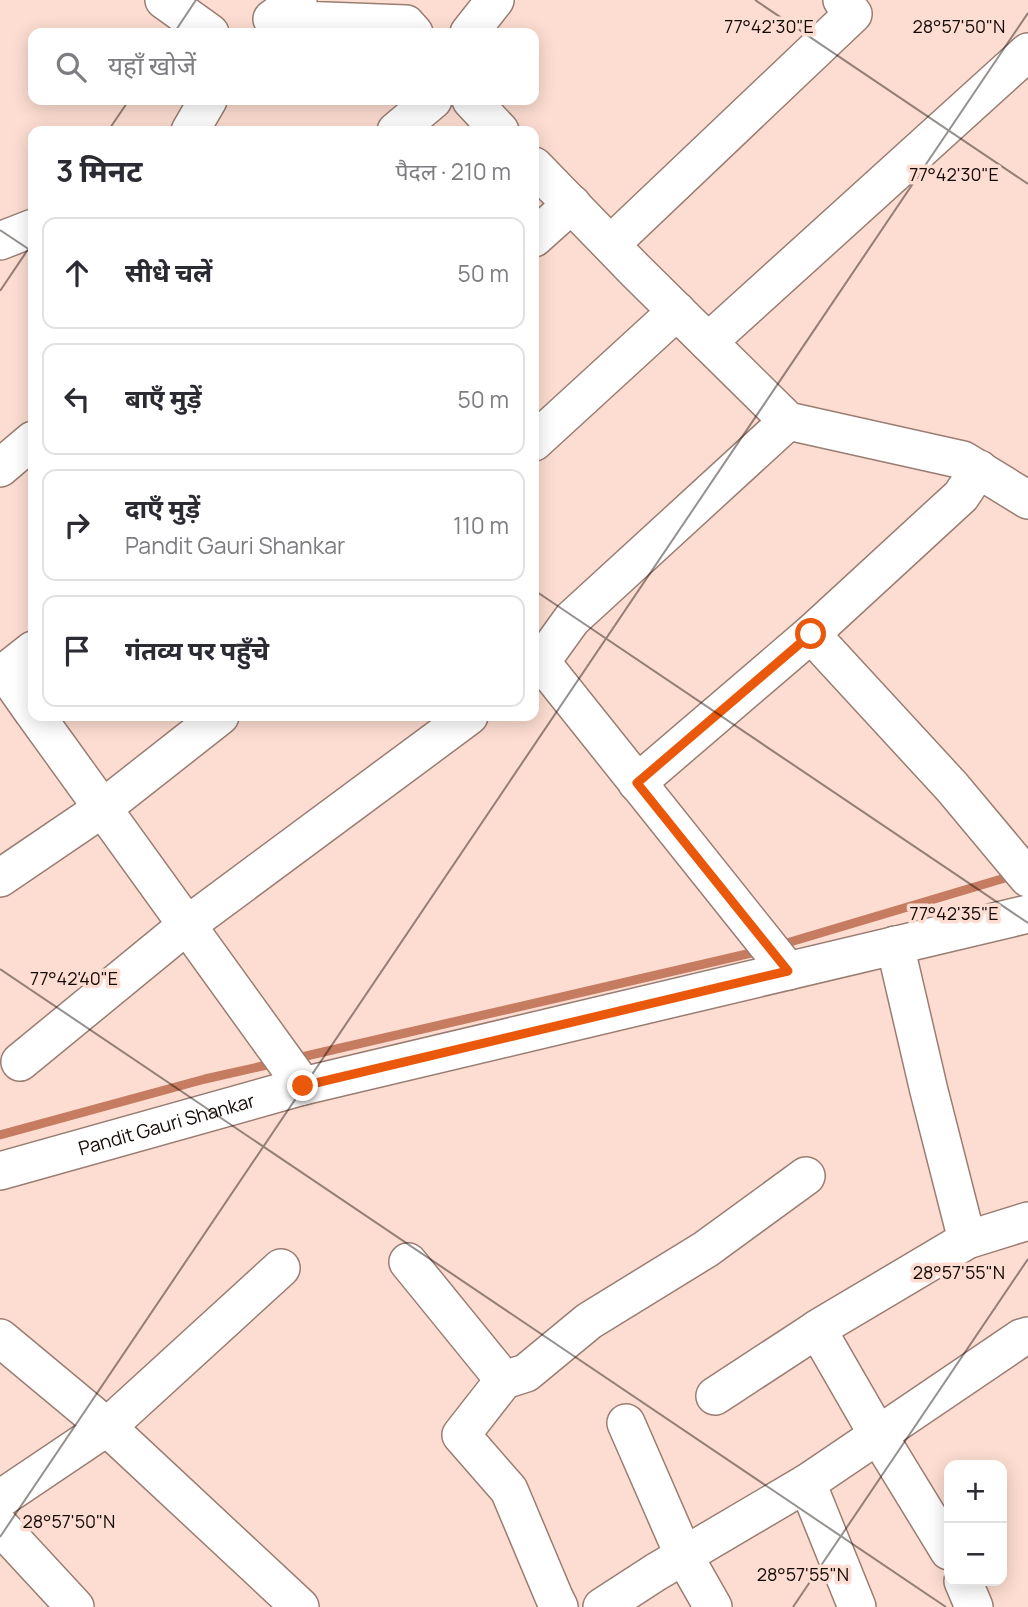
<!DOCTYPE html>
<html lang="hi">
<meta charset="utf-8">
<style>
body{margin:0;font-family:Manrope,"Noto Sans Devanagari",sans-serif;background:#f7f7f7;color:#2b2b33}
.controls{position:absolute;right:21px;bottom:21px;display:grid;overflow:hidden;border-radius:14px;box-shadow:0 4px 18px #0003}
.controls button{width:63px;height:63px;display:grid;place-items:center;padding:0;border:0;border-bottom:2px solid #e1e1e2;background:#fff;color:#2b2b33;font:35px sans-serif}
.stop{position:absolute;width:21px;height:21px;margin:-16px;border:5px solid #ea580c;border-radius:50%;background:#fff}
.stop.end{background:#ea580c;border-color:#fff;box-shadow:0 2px 7px #0008}
.list{margin:0;padding:0;list-style:none}
h2{display:flex;justify-content:space-between;align-items:center;height:91px;margin:0;padding:0 28px;font-size:30px}
h2 small{font-size:23px;font-weight:400;color:#7c7c81}
.list li{display:grid;grid-template-columns:46px 1fr auto;gap:21px;align-items:center;box-sizing:border-box;height:112px;margin:0 14px 14px;padding:0 14px;border:2px solid #e1e1e2;border-radius:14px}
.list b{display:block;font-size:26px;white-space:nowrap}
.list p{margin:0;font-size:23px;white-space:nowrap;color:#7c7c81}
.list em{font-size:23px;font-style:normal;color:#7c7c81}
.icon{flex:none;width:38px;height:38px;fill:none;stroke:currentColor;stroke-width:2;stroke-linecap:round;stroke-linejoin:round}
.map{position:relative;flex:none;width:1028px;height:1607px;overflow:hidden}
.search{position:absolute;background:#fff;box-shadow:0 4px 18px #0003;left:28px;top:28px;width:511px;height:77px;display:flex;align-items:center;gap:18px;box-sizing:border-box;padding:0 24px;border-radius:14px;color:#7c7c81;font-size:26px}
.panel{position:absolute;background:#fff;box-shadow:0 4px 18px #0003;left:28px;top:126px;width:511px;height:595px;border-radius:14px}
.map>svg:first-child{display:block}
.lines{fill:none;stroke-linecap:round;stroke-linejoin:round}
.stream{stroke:#c57c60;stroke-width:9}
.minor-casing{stroke:#9a7d72;stroke-width:40}
.minor{stroke:#fff;stroke-width:37}
.route{stroke:#ea580c;stroke-width:9}
.ticks{fill:none;stroke:#140a06;stroke-width:2;stroke-opacity:0.45}
.labels{text-anchor:middle;dominant-baseline:central;stroke-width:7;stroke-linejoin:round;paint-order:stroke}
.street-label{font-size:19px;fill:#140a06;stroke:#fdddd1}
.ticks-label{font-size:18px;text-anchor:middle;fill:#140a06;stroke:#fdddd1;stroke-width:7;stroke-linejoin:round;paint-order:stroke}
</style>
<div class="map">
<svg width="1028" height="1607" viewBox="0 0 1028 1607">
<rect width="100%" height="100%" fill="#fdddd1"/>
<g class="lines">
<path class="stream" d="M780 945 1015 875
M293 1059 760 951
M0 1135 205 1079 276 1063"/>
<defs>
<g id="minor">
<path d="M164 0 210 33"/>
<path d="M298 0 272 19 406 24 414 33"/>
<path d="M469 33 495 0"/>
<path d="M471 100 500 131"/>
<path d="M190 131 208 100"/>
<path d="M396 131 433 100"/>
<path d="M534 166 636 271 788 421 963 460 1028 500"/>
<path d="M534 238 572 204"/>
<path d="M0 241 33 228"/>
<path d="M611 244 853 14 842 0"/>
<path d="M708 342 1028 52"/>
<path d="M534 442 677 311"/>
<path d="M0 468 33 440"/>
<path d="M811 634 952 787 1028 878"/>
<path d="M33 650 5 672 33 712"/>
<path d="M534 653 788 971"/>
<path d="M534 668 541 662 572 619 788 421"/>
<path d="M36 716 303 1086"/>
<path d="M637 783 811 634 961 496 979 469"/>
<path d="M0 878 103 808 220 716"/>
<path d="M895 945 929 1091 967 1240"/>
<path d="M20 1062 187 925 469 716"/>
<path id="s1" d="M0 1171 303 1086 1028 914"/>
<path d="M408 1262 504 1380"/>
<path d="M817 1329 878 1435 949 1551"/>
<path d="M0 1338 107 1427 300 1607"/>
<path d="M715 1396 822 1326 967 1240 1028 1221"/>
<path d="M626 1423 684 1556 713 1607"/>
<path d="M807 1483 857 1607"/>
<path d="M0 1499 107 1427 281 1268"/>
<path d="M0 1526 75 1607"/>
<path d="M963 1581 974 1607"/>
<path d="M559 1607 554 1597 509 1490 461 1435 504 1380 526 1373 589 1321 706 1249 806 1176"/>
<path d="M602 1607 656 1572 807 1483 1021 1338 1028 1336"/>
</g>
</defs>
<use href="#minor" class="minor-casing"/>
<use href="#minor" class="minor"/>
</g>
<g class="lines">
<path class="route" d="M303 1086 788 971 637 783 811 634"/>
</g>
<path class="ticks" d="M755 0 1028 184M174 33 196 0M108 131 129 100M0 230 33 252M0 291 33 242M534 590 1028 923M0 969 946 1607M0 1537 1028 13M793 1607 1028 1259"/>
<g class="labels">
<g class="street-label">
<text stroke="none"><textPath href="#s1" startOffset="173">Pandit Gauri Shankar</textPath></text>
</g>
</g>
<g class="ticks-label">
<text x="769" y="33">77°42'30"E</text>
<text x="959" y="33">28°57'50"N</text>
<text x="954" y="181">77°42'30"E</text>
<text x="954" y="920">77°42'35"E</text>
<text x="74" y="985">77°42'40"E</text>
<text x="959" y="1279">28°57'55"N</text>
<text x="69" y="1528">28°57'50"N</text>
<text x="803" y="1581">28°57'55"N</text>
</g>
</svg>
<div class="controls">
<button>+</button>
<button>−</button>
</div>
<div class="stop" style="left:811px;top:634px"></div>
<div class="stop end" style="left:303px;top:1086px"></div>
<div class="search"><svg class="icon" aria-label="search" viewBox="0 0 24 24"><circle cx="10" cy="10" r="6"/><path d="M15 15l6 6"/></svg>यहाँ खोजें</div>
<section class="panel">
<h2>3 मिनट<small>पैदल · 210 m</small></h2>
<ul class="list">
<li><svg class="icon" aria-label="ahead" viewBox="0 0 24 24"><path d="M12 20V5M6 11l6-6 6 6"/></svg><div><b>सीधे चलें</b></div><em>50 m</em></li>
<li><svg class="icon" aria-label="left" viewBox="0 0 24 24"><path d="M17 20v-9H6M10 6l-5 5 5 5"/></svg><div><b>बाएँ मुड़ें</b></div><em>50 m</em></li>
<li><svg class="icon" aria-label="right" viewBox="0 0 24 24"><path d="M7 20v-9h11M14 6l5 5-5 5"/></svg><div><b>दाएँ मुड़ें</b><p>Pandit Gauri Shankar</p></div><em>110 m</em></li>
<li><svg class="icon" aria-label="arrive" viewBox="0 0 24 24"><path d="M6 21V4h12l-3 4 3 4H6"/></svg><div><b>गंतव्य पर पहुँचे</b></div></li>
</ul>
</section>
</div>
